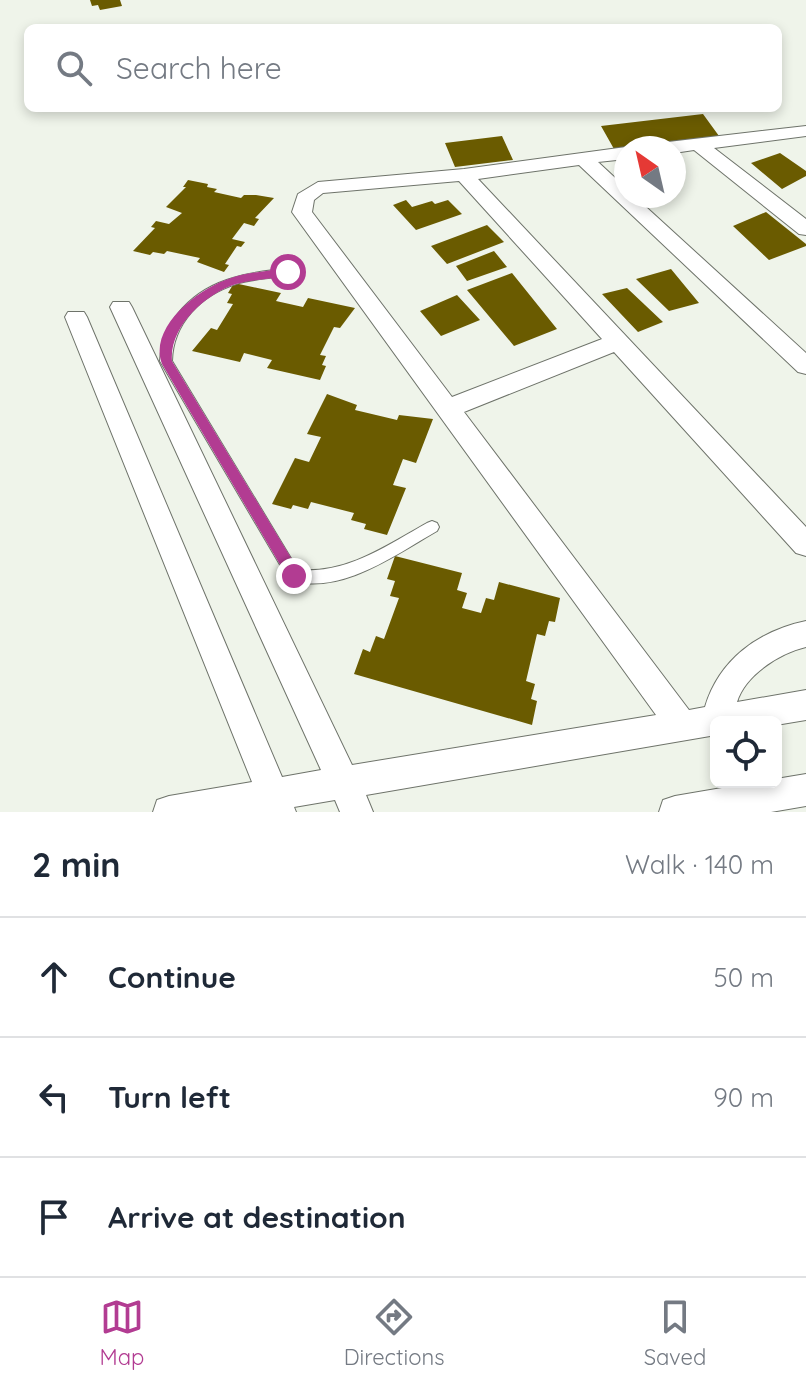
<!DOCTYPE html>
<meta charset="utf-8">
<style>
body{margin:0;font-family:Quicksand,sans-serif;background:#f6f6f7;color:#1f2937}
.controls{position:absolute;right:24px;bottom:24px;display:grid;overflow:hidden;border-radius:12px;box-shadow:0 4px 12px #0003}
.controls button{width:72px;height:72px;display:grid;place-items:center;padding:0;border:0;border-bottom:2px solid #e0e1e3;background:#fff;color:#1f2937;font:40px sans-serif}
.compass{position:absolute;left:614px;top:136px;width:72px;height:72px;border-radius:50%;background:#fff;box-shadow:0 4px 12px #0003;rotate:326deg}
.stop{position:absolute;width:24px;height:24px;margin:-18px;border:6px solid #b23c92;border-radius:50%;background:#fff}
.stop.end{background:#b23c92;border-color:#fff;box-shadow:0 2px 8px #0008}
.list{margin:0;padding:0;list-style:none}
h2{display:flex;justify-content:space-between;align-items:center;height:104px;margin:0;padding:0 32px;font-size:34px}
h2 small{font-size:26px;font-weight:400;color:#747a83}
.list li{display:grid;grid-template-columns:52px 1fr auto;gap:24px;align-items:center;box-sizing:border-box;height:120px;padding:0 32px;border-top:2px solid #e0e1e3}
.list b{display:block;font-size:30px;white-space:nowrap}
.list em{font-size:26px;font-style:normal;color:#747a83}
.icon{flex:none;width:44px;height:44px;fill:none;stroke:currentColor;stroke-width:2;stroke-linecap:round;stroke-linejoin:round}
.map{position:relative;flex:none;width:806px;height:812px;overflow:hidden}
.search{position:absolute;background:#fff;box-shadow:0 4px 12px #0003;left:24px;right:24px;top:24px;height:88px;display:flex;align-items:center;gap:20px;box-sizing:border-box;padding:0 28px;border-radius:12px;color:#747a83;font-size:30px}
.sheet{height:464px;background:#fff}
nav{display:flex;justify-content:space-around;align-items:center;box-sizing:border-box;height:112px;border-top:2px solid #e0e1e3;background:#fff;font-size:22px;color:#747a83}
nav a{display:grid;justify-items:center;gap:4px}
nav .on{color:#b23c92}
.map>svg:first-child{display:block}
.building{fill:#6a5b00}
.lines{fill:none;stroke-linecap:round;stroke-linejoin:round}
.service-casing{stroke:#6e736a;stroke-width:2}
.minor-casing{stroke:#6e736a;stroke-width:2}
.service{fill:#fff;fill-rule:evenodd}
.minor{fill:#fff;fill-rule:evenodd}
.route{fill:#b23c92}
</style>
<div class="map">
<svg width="806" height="812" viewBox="0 0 806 812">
<rect width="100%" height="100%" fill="#eff4ea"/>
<path class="building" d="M90 0H120L122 6 100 10 98 5 92 6Z
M703 114 719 136 614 149 601 126Z
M502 136 513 160 455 167 445 143Z
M780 153 806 171V176L782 189 751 163Z
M188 180 208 184 207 187 217 189 214 192 241 198 244 195H256L274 198 255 218 259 219 254 226 244 223 232 239 245 242 241 247 237 246 225 264 229 265 224 272 197 262 200 258 167 251 164 254 153 252 150 255 133 251 155 228 151 227 156 221 169 224 182 213 166 207 186 187H183Z
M406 200 412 207 432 201 435 204 448 200 462 214 416 230 393 205Z
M766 212 806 244V246L769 260 733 226Z
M487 225 504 242 447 264 431 246Z
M494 251 507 267 467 281 456 266Z
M671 269 699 303 669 311 636 279Z
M512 273 557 329 514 346 467 290Z
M234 283 281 293 276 301 303 307 308 298 355 308 340 328 334 327 320 355 326 356 322 365 326 366 320 380 267 368 272 360 244 353 240 362 192 351 211 328 217 330 233 304 227 303 232 294 228 293Z
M627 288 663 322 638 332 602 294Z
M457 295 480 320 441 336 420 311Z
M327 394 357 405 355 410 397 420 399 415 433 419 416 463 403 459 393 485 406 488 387 535 364 529 366 524 351 520 354 513 311 502 308 509 293 505 291 509 272 504 295 458 309 462 321 437 307 434Z
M395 556 462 573 457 590 467 593 462 608 481 613 486 598 494 600 499 582 560 598 555 622 549 621 545 636 537 634 526 681 535 684 531 699 537 701 532 725 354 674 363 649 370 652 376 636 384 639 399 598 390 596 395 581 387 579Z"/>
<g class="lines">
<defs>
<path id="service" d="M288 268 293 272 292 274C273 279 254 278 236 284 201 295 173 323 172 361L298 570C347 574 386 546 427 523L432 521 437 523 439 527 437 531C395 555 340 596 289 580L160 361C162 320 194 289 233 278 251 272 270 271 288 268Z"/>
<path id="minor" d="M806 126V136L714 148 806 219V235L799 234 694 150 674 153V148H659L668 142Z
M626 147V159L598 162 626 188V196H634L806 353V374L798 372 579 165 478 179 806 527V556L796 553 614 352 464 412 689 710 705 707C719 660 758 631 806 621V647C780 653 745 675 737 702L806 690V720L776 725V722H716V735L366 795 373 812H340L335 800 294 807 296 812H153L157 800 169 796 252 782 65 317 68 312H84L87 317 282 777 321 770 110 307 113 302H129L132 307 352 765 656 715 292 212 298 194 318 182 464 169ZM459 181 602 339 452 397 312 212 314 200 323 193Z
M806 774V806L771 812H659L663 800 675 796 757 782H776V779Z"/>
</defs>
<use href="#service" class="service-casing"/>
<use href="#minor" class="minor-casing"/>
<use href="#service" class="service"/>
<use href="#minor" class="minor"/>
</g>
<path class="route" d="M288 268 294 272 292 275C274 279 254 279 236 284 205 294 169 327 172 361L299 571 301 576 294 582 289 580 162 364C148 327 199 288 231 278 249 272 269 271 288 268Z"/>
</svg>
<div class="controls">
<button><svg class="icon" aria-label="locate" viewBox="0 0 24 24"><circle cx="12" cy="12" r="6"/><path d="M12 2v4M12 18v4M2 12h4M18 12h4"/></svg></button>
</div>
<svg class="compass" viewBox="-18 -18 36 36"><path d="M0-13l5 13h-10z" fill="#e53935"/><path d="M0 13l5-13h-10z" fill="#747a83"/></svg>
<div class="stop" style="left:288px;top:272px"></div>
<div class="stop end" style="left:294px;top:576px"></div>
<div class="search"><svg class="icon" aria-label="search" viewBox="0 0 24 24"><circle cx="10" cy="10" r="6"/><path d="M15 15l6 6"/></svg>Search here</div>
</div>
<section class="sheet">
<h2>2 min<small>Walk · 140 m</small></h2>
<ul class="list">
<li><svg class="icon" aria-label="ahead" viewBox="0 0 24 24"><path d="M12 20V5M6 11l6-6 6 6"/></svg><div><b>Continue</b></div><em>50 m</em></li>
<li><svg class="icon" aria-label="left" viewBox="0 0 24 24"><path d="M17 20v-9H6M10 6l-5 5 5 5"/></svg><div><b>Turn left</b></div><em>90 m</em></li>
<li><svg class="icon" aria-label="arrive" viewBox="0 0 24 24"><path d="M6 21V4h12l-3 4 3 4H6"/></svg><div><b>Arrive at destination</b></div></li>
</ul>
</section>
<nav>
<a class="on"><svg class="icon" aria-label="map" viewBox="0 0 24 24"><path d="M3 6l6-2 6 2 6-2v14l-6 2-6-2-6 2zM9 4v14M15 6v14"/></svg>Map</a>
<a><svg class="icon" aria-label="directions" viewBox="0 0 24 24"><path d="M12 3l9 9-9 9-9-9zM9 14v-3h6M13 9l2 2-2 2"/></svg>Directions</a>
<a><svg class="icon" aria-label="saved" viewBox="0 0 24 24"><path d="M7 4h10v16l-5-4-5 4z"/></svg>Saved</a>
</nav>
